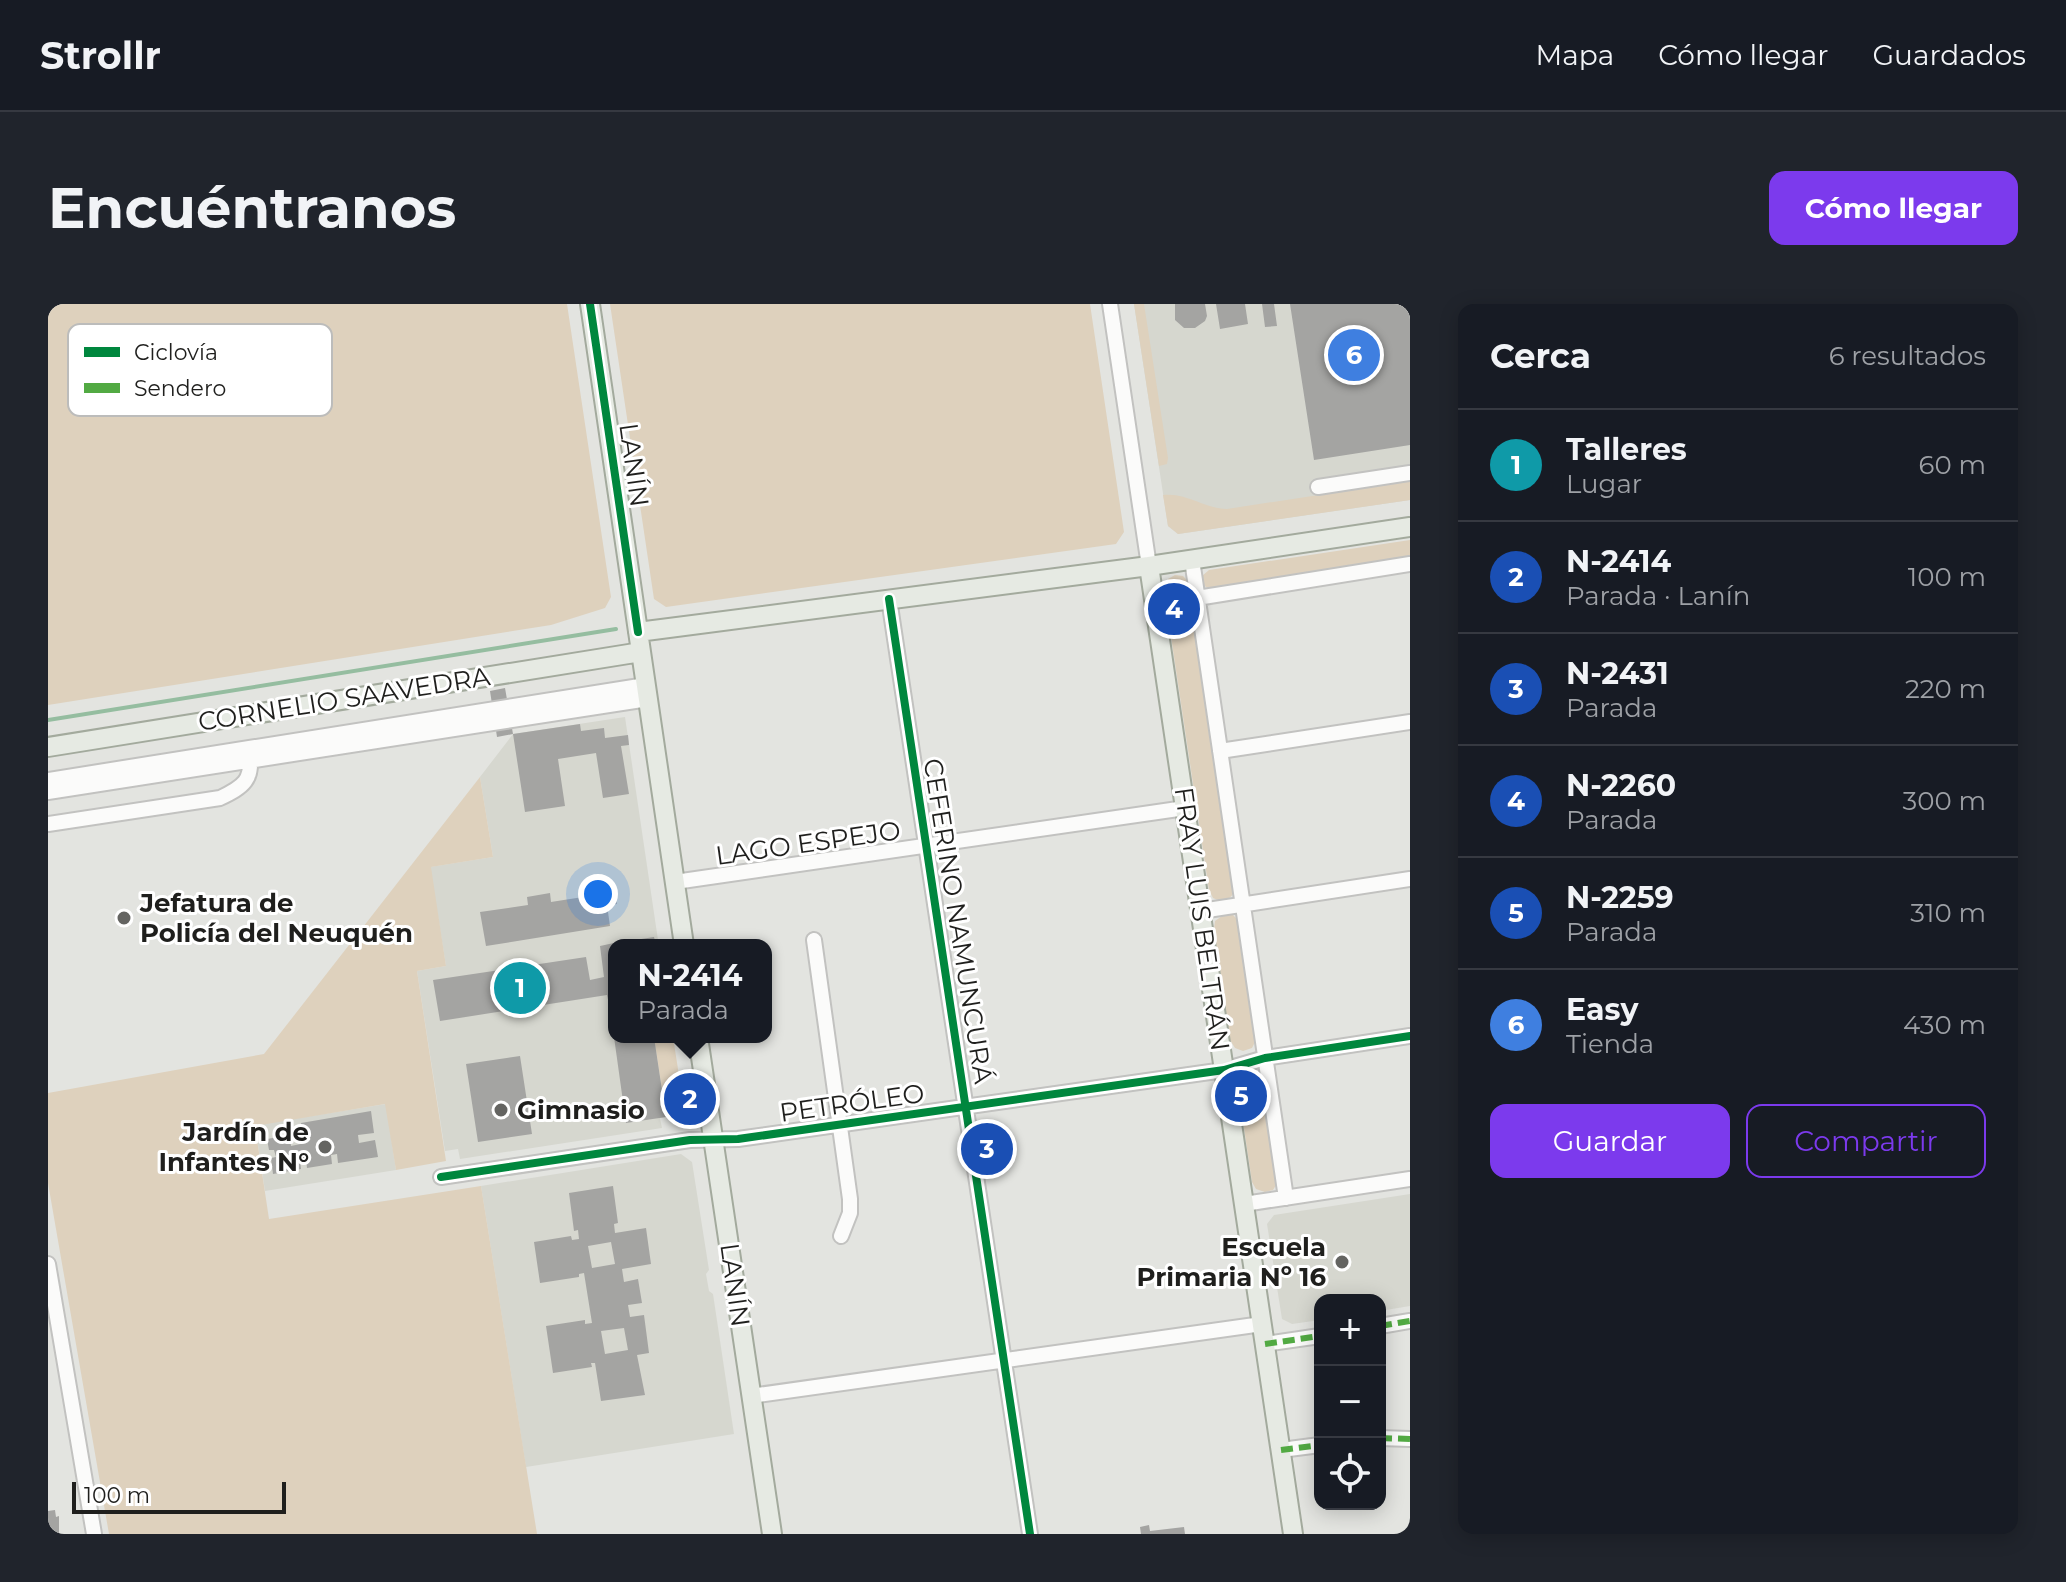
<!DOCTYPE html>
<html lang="es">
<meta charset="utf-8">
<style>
body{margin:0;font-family:Montserrat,sans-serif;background:#20242c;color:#f1f3f6}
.controls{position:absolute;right:24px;bottom:24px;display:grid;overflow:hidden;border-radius:16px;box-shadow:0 4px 20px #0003}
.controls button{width:72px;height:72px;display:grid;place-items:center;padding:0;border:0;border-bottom:2px solid #363941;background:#171b24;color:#f1f3f6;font:40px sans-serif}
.scale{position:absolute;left:24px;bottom:20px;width:214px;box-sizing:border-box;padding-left:8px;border:4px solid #1f1f1d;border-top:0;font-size:22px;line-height:28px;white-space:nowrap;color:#1f1f1d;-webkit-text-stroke:6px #fff;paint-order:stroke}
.you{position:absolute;left:550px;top:590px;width:28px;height:28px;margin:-20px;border:6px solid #fff;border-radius:50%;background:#1a73e8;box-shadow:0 0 0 12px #1a73e833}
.badge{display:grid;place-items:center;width:52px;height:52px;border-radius:50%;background:#7c3aed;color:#fff;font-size:26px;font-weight:700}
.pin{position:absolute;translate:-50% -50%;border:4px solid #fff;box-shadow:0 2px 8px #0006}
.popup{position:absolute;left:560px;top:635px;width:164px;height:104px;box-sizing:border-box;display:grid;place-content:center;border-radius:16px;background:#171b24;filter:drop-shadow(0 2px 6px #0005);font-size:26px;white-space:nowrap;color:#9ea1a6}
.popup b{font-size:30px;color:#f1f3f6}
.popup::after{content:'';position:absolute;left:50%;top:100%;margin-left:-16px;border:16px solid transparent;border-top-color:#171b24}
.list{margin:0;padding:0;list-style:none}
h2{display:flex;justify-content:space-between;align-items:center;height:104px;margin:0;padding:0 32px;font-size:34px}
h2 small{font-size:26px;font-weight:400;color:#9ea1a6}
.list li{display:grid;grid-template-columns:52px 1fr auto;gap:24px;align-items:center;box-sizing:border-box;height:112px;padding:0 32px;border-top:2px solid #363941}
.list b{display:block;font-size:30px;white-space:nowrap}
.list p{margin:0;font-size:26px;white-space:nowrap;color:#9ea1a6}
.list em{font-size:26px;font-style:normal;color:#9ea1a6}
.actions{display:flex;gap:16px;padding:24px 32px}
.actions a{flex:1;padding:18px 0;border:2px solid #7c3aed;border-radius:16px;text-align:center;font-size:28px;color:#7c3aed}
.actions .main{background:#7c3aed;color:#fff}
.icon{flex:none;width:44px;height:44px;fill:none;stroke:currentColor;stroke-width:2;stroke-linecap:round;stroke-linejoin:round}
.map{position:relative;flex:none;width:1362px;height:1230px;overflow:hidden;border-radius:16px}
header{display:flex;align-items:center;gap:48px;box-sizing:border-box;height:112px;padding:0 40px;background:#171b24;border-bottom:2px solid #363941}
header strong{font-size:38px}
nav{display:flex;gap:44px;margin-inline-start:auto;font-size:28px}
.intro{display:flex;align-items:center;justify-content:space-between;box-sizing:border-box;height:192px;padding:0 48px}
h1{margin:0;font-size:56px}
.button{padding:20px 36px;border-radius:16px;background:#7c3aed;color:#fff;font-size:28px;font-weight:700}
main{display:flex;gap:48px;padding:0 48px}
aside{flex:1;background:#171b24;border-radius:16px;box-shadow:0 4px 20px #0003}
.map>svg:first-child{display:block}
.built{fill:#d6d7cf}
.green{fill:#ded1bd}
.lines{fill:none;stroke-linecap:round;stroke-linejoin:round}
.stream{stroke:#95bda0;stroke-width:4}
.building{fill:#a4a4a2;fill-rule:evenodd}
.minor-casing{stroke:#c2c2c0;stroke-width:18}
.major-casing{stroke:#a3aa9d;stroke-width:22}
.minor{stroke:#fbfbfa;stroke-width:14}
.major{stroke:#e6eae3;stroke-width:18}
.quiet{stroke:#52aa43;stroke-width:6;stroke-dasharray:12 6;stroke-linecap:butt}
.cycleway-casing{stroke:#fff;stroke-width:13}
.cycleway{stroke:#00873e;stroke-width:8}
.poi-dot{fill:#646461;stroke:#fff;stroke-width:3}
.labels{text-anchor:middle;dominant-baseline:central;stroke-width:6;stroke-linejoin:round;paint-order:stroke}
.street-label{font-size:26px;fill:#1f1f1d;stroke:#fff}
.poi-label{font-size:26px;font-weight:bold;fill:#1f1f1d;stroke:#fff;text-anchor:start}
.key{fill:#fff;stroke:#bcbcbb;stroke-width:2}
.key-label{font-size:22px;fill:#1f1f1d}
</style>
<header>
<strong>Strollr</strong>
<nav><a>Mapa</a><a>Cómo llegar</a><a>Guardados</a></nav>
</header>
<div class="intro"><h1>Encuéntranos</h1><a class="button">Cómo llegar</a></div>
<main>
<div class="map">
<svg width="1362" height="1230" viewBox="0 0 1362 1230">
<rect width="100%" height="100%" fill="#e3e4e0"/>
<path class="built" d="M1086 0H1362V196L1130 230 1120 222Z
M577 413 610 636 607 637 608 641H566V733H606L618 813 612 814 614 824 412 855 410 845 397 847 369 667 398 662 382 563 445 553 432 473 465 430Z
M338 800 348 866 217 887 207 821Z
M633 850 644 858 661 966 658 970 661 987 665 990 686 1130 478 1163 433 882Z
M1362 890V1002L1332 1007V996H1272V1016L1244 1020 1234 1015 1219 920 1226 911Z"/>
<path class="green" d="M0 0H519L563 293 557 304 503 321 0 401Z
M562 0H1042L1076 228 1068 240 618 303 606 295Z
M1086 0H1096L1120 154 1119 160 1111 162Z
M1362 177V196L1130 230 1120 222 1115 191C1137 188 1156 204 1179 205Z
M1362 236V255L1164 285C1156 284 1153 279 1154 272L1161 266Z
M1127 271 1135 272 1141 278 1187 586C1183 596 1175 599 1165 594L1161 586 1116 286 1120 275Z
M432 473 445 553 383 563 398 662 369 667 398 857 348 866 337 800 207 822 221 915 433 882 489 1230H61L0 879V789L216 750Z
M1177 610 1185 611 1191 617 1208 736 1204 744 1195 747 1187 744 1182 736 1166 625 1167 617Z
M606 733H625L637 810 618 813Z
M1201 769 1209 770 1214 776 1230 878 1225 886 1217 888 1208 885 1204 878 1190 784 1191 776Z"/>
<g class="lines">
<path class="stream" d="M0 416 568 325"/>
</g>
<path class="building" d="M1127 0H1157L1159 12 1157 17 1147 24H1136L1127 16Z
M1168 0H1197L1200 20 1172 25Z
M1214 0H1226L1229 22 1217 23Z
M1242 0H1362V141L1266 156Z
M457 384 465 430 449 433 442 387Z
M532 420 533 427 556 424 557 434 580 431 581 441 573 442 581 490 555 494 548 449 510 455 517 502 477 508 465 430Z
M567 588 569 600 559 601 562 622 438 642 432 608 480 601 479 593 502 589 503 598Z
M606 633 608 641H568V639Z
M566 639V724L559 691 392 717 385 676 538 653 542 676 556 673 552 642Z
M566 733H606L618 813 578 819Z
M472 752 484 830 430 838 418 760Z
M323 807 326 829 310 831 311 839 327 836 330 853 290 859 289 850 283 851 284 860 259 864 258 855 252 856 253 865 225 870 223 854 228 853 226 846H221L219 835 242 831 243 842 257 839 253 819Z
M565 882 570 919 566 920 567 929 598 924 603 960 574 965 576 978 590 975 594 999 580 1001 582 1013 596 1011 601 1049 589 1051 597 1091 553 1097 547 1059H543L544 1063 505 1069 498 1022 537 1016V1020L544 1019 536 969 531 970V973L492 979 486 938 523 932 524 936 531 935 530 926 526 927 521 889ZM563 938 567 960 544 964 540 942ZM576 1024 580 1046 557 1050 553 1027Z
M7 1206 8 1213 11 1212V1230H0V1207Z
M1101 1221 1102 1227 1136 1223 1137 1230H1093L1092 1223Z"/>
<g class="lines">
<defs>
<path id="minor" d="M1062 0 1101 262
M1270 183 1362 169
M1144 256 1238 894
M1149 294 1362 260
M841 295 982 1230
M1172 447 1362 418
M0 476 598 381
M0 488 600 395
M0 520 172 494C195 483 206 476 201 448
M627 578 1137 504
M1153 607 1362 575
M766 636 802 895V909L793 932
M393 873 642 836 690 835 1176 766 1217 754 1362 732
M1196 900 1362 875
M0 960 46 1230
M1332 1022 1362 1017
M1217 1040 1272 1032
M703 1092 1214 1020
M1332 1134 1362 1135
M1233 1146 1272 1141"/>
<path id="major" d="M542 0 636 641
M1101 262 1245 1230
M590 328 1101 262 1362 223
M0 443 593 348
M650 733 724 1230"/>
</defs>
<use href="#minor" class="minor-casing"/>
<use href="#major" class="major-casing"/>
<use href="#minor" class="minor"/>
<use href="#major" class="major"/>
<path class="quiet" d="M1332 1022 1362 1017
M1217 1040 1272 1032
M1332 1134 1362 1135
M1233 1146 1272 1141"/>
<defs>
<path id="cycleway" d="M542 0 590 328
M841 295 982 1230
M393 873 642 836 690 835 1176 766 1217 754 1362 732"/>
</defs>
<use href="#cycleway" class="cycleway-casing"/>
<use href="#cycleway" class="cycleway"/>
</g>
<g class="poi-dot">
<circle cx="76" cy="614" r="8"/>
<circle cx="453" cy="806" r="8"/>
<circle cx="277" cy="843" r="8"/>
<circle cx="1294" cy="958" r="8"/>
</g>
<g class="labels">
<g class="street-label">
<text transform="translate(586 161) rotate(82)">LANÍN</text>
<text transform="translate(296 395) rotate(-9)">CORNELIO SAAVEDRA</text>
<text transform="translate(760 539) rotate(-8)">LAGO ESPEJO</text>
<text transform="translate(1154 615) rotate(82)">FRAY LUIS BELTRÁN</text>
<text transform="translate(910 617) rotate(81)">CEFERINO NAMUNCURÁ</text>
<text transform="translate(804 799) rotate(-8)">PETRÓLEO</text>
<text transform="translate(687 981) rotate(82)">LANÍN</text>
</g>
<g class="poi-label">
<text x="92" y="599">Jefatura de<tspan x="92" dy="30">Policía del Neuquén</tspan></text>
<text x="469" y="806">Gimnasio</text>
<text x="261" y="828" text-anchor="end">Jardín de<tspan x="261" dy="30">Infantes N°</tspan></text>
<text x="1278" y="943" text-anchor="end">Escuela<tspan x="1278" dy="30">Primaria Nº 16</tspan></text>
</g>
</g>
<rect x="20" y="20" width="264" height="92" rx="12" class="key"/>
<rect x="36" y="43" width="36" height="10" fill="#00873e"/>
<rect x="36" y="79" width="36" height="10" fill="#52aa43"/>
<g class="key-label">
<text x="86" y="56">Ciclovía</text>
<text x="86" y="92">Sendero</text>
</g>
</svg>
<div class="controls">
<button>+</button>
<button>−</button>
<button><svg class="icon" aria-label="locate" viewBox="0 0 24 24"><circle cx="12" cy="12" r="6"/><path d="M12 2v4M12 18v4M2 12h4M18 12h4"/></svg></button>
</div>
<div class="scale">100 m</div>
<div class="you"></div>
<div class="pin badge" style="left:472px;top:684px;background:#0f9aa8">1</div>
<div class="pin badge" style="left:642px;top:795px;background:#1a4fb4">2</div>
<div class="popup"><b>N-2414</b>Parada</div>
<div class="pin badge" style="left:939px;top:845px;background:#1a4fb4">3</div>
<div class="pin badge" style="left:1126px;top:305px;background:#1a4fb4">4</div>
<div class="pin badge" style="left:1193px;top:792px;background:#1a4fb4">5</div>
<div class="pin badge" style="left:1306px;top:51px;background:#3f7fe0">6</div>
</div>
<aside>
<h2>Cerca<small>6 resultados</small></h2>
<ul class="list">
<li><span class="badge" style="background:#0f9aa8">1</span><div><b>Talleres</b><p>Lugar</p></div><em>60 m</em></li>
<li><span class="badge" style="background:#1a4fb4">2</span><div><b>N-2414</b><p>Parada · Lanín</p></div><em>100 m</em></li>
<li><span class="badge" style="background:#1a4fb4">3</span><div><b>N-2431</b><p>Parada</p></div><em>220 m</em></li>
<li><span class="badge" style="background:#1a4fb4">4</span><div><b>N-2260</b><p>Parada</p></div><em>300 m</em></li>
<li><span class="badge" style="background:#1a4fb4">5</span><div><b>N-2259</b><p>Parada</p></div><em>310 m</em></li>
<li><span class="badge" style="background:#3f7fe0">6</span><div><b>Easy</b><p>Tienda</p></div><em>430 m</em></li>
</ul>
<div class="actions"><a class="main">Guardar</a><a>Compartir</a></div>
</aside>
</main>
